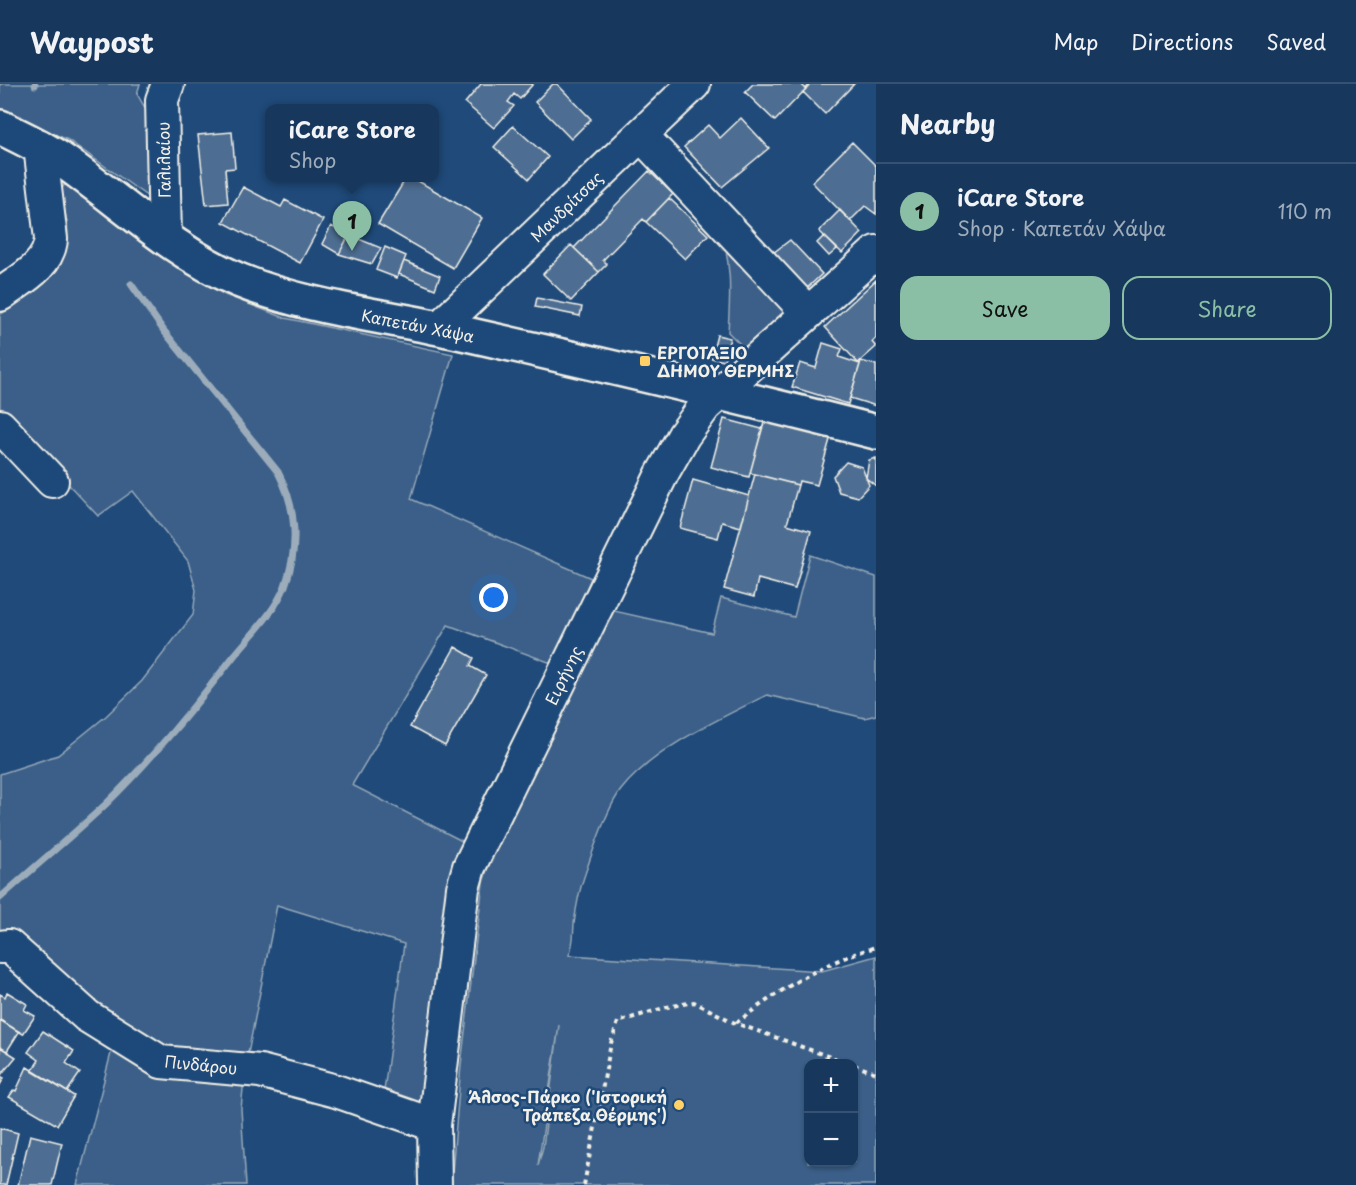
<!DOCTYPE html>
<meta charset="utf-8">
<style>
body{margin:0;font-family:"Playpen Sans",sans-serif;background:#244365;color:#f1f3f6}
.controls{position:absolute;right:18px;bottom:18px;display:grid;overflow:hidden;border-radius:12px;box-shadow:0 2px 4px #0004}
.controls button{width:54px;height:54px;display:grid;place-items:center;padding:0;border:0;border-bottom:2px solid #365272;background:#17385c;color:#f1f3f6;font:30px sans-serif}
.you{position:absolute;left:494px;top:514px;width:21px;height:21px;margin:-15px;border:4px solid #fff;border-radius:50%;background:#1a73e8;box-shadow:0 0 0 9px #1a73e833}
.badge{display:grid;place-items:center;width:39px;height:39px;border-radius:50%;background:#8abfa5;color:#111;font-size:20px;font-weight:700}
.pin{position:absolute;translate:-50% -50px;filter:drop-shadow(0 2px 3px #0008)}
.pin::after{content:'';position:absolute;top:32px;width:21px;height:18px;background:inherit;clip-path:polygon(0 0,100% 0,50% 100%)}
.popup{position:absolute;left:265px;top:20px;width:174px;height:78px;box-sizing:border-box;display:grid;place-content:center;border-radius:12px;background:#17385c;filter:drop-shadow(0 2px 4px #0005);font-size:20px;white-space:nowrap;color:#9eacbb}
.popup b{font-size:22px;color:#f1f3f6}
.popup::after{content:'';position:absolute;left:50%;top:100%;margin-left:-12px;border:12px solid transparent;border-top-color:#17385c}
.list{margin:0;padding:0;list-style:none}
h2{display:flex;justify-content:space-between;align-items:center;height:78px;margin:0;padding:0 24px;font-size:26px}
h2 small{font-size:20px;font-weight:400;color:#9eacbb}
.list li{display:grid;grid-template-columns:39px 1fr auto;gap:18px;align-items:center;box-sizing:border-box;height:96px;padding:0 24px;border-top:2px solid #365272}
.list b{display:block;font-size:22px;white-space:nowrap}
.list p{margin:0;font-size:20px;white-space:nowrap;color:#9eacbb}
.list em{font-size:20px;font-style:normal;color:#9eacbb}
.actions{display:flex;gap:12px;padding:18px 24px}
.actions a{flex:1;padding:14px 0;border:2px solid #8abfa5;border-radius:18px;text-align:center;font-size:21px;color:#8abfa5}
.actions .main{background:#8abfa5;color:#111}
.map{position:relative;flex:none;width:876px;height:1101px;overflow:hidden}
header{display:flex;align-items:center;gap:36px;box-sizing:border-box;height:84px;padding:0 30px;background:#17385c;border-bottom:2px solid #365272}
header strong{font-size:28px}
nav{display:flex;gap:33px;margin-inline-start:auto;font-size:21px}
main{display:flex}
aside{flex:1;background:#17385c}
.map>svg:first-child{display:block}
.green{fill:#3a5f88;stroke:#97a8b8;stroke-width:1.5;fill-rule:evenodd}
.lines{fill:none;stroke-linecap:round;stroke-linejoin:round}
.stream{stroke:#9cacbb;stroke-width:7}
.building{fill:#4d6e92;stroke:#f4f1e8;stroke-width:1.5}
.minor-casing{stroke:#f4f1e8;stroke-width:36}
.major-casing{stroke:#f4f1e8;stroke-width:38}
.path{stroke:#f4f1e8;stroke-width:4;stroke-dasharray:4.5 4.5;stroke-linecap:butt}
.minor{stroke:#1f4a7a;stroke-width:32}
.major{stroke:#1f4a7a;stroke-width:33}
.poi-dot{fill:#ffd166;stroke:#1f4a7a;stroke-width:2}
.labels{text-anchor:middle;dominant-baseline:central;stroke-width:5;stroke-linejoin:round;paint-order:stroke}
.street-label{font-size:16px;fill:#f4f1e8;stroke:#1f4a7a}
.poi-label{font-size:16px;font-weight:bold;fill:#f4f1e8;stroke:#1f4a7a;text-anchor:start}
</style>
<header>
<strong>Waypost</strong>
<nav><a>Map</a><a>Directions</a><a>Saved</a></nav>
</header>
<main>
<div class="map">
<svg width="876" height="1101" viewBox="0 0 876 1101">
<rect width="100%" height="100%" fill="#1f4a7a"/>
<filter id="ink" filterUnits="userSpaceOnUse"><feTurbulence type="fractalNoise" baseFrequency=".0167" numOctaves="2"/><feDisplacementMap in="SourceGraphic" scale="12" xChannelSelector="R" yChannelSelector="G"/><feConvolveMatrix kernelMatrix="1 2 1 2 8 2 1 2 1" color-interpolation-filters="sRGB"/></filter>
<g filter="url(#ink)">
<path class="green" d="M0 0H140L137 10 152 36 151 115 68 56 0 27Z
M65 100 179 185 225 211 285 234 453 270 411 415 591 494 554 580 448 541 352 701 466 759 423 1023 384 1007 404 860 277 821 245 985 241 1025 246 1101H77L119 938 0 857V690L58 671 106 632 142 597 193 531 196 506 188 477 133 407 98 432 0 327V231C26 212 62 193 67 157 70 141 63 122 60 107Z
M719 145 792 226 748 268 728 248C730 212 733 179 719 145Z
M810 471 876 493V631L865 634 767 611C721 634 653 665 621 706 608 722 592 769 585 790 579 806 576 824 574 840 573 852 574 860 569 871L822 887 876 872V1101H451L461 981 483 799 489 780 610 526 712 549 721 514 794 533ZM559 941 543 1063 538 1081ZM808 980H854V1078H808Z"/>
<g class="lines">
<path class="stream" d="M35 0V1
M0 814C35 782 72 752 106 720 152 675 194 623 234 572 251 551 275 528 285 502 299 464 297 424 278 388L164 247 131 200"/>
</g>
<path class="building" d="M481 0H533L520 15 514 10 508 18 514 22 494 44 465 19Z
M553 0H557L591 35 571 55 535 18Z
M753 0H801L806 5 775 37 745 8Z
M810 0H854L825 30 803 8Z
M741 34 769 64 722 103 684 63 708 41 720 54Z
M513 42 548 73 529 95 494 63Z
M232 48 235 84 225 85 228 119 206 121 198 51Z
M852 58 876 82V130L865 122 850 137 812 98Z
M649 87 673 110 646 138 643 135 603 176 607 180 599 188 574 164Z
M406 94H413L482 134 453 184 378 140Z
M243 103 281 123 285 116 323 136 300 179 223 138Z
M669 114 708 151 685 175 646 138Z
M840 126 862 149 842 169 819 147Z
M331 142 349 151 339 170 322 160Z
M349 151 381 164 372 180 339 170Z
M824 152 837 165 829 172 817 159Z
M790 156 822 190 803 208 769 172Z
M571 161 599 188 571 217 543 190Z
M385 163 406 172 397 194 376 186Z
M404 177 440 192 435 205 399 190Z
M876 196V254L872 258 876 263 858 279 825 243Z
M537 214 582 223 580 232 535 223Z
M717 251 730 254 724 277 711 274Z
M823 259 842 265 839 273 860 280 848 320 792 303 800 279 816 284Z
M861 277 876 281V322L850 314Z
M724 335 762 345 749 393 711 383Z
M765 335 831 352 817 401 799 397 798 401 750 389Z
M876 374V402L866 394 869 376Z
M846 378 862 383 869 401 858 413 839 408 833 392Z
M755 390 798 401 787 440 811 447 795 505 758 495 754 513 724 505Z
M693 396 749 412 741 443 722 438 718 454 680 444Z
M455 563 474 574 470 582 486 591 445 662 410 643Z
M7 908 27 920 24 926 35 932 23 950 0 936V910L5 913Z
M0 936 19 948 7 967 0 963Z
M43 947 74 967 66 979 80 989 67 1008 32 987 39 976 28 968Z
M0 963 16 973 0 992 4 994 0 1001Z
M27 983 74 1012 57 1041 9 1013 14 1006 16 1007Z
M0 1044 18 1049 6 1101H0Z
M30 1051 62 1059 52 1101H18Z"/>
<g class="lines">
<defs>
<path id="minor" d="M641 51 808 229
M165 154 162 16 168 0
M0 211C20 196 49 182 51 155L40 62
M439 244 694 0
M0 342 52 397
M0 863 9 862 87 932 161 978 260 987 336 1007 434 1041
M435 1101 434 1041 463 804 469 783 662 390 684 351 705 322 876 168"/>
<path id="major" d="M0 43C23 54 46 65 66 79 123 119 173 168 238 196 307 224 381 231 453 247 595 279 736 312 876 348"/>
</defs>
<use href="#minor" class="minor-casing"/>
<use href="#major" class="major-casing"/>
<path class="path" d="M736 939C780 906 822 878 876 863
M854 981 876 989
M584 1101 611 959 618 938 667 923 694 918 735 939 850 980"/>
<use href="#minor" class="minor"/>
<use href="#major" class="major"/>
</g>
</g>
<g class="poi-dot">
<rect x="639" y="271" width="12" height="12" rx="3"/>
<circle cx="679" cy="1021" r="6"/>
</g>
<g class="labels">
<g class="street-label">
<text transform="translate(163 76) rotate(-91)">Γαλιλαίου</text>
<text transform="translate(566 122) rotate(-44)">Μανδρίτσας</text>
<text transform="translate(418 241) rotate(11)">Καπετάν Χάψα</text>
<text transform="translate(563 591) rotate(-64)">Ειρήνης</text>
<text transform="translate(201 980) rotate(6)">Πινδάρου</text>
</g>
<g class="poi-label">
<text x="657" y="268">ΕΡΓΟΤΑΞΙΟ<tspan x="657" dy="18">ΔΗΜΟΥ ΘΕΡΜΗΣ</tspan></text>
<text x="667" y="1012" text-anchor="end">Άλσος-Πάρκο ('Ιστορική<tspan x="667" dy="18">Τράπεζα Θέρμης')</tspan></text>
</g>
</g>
</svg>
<div class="controls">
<button>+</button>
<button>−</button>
</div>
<div class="you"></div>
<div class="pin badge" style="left:352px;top:167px">1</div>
<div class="popup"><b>iCare Store</b>Shop</div>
</div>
<aside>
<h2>Nearby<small></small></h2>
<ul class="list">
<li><span class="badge">1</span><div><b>iCare Store</b><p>Shop · Καπετάν Χάψα</p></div><em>110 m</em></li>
</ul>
<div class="actions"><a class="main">Save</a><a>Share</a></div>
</aside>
</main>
